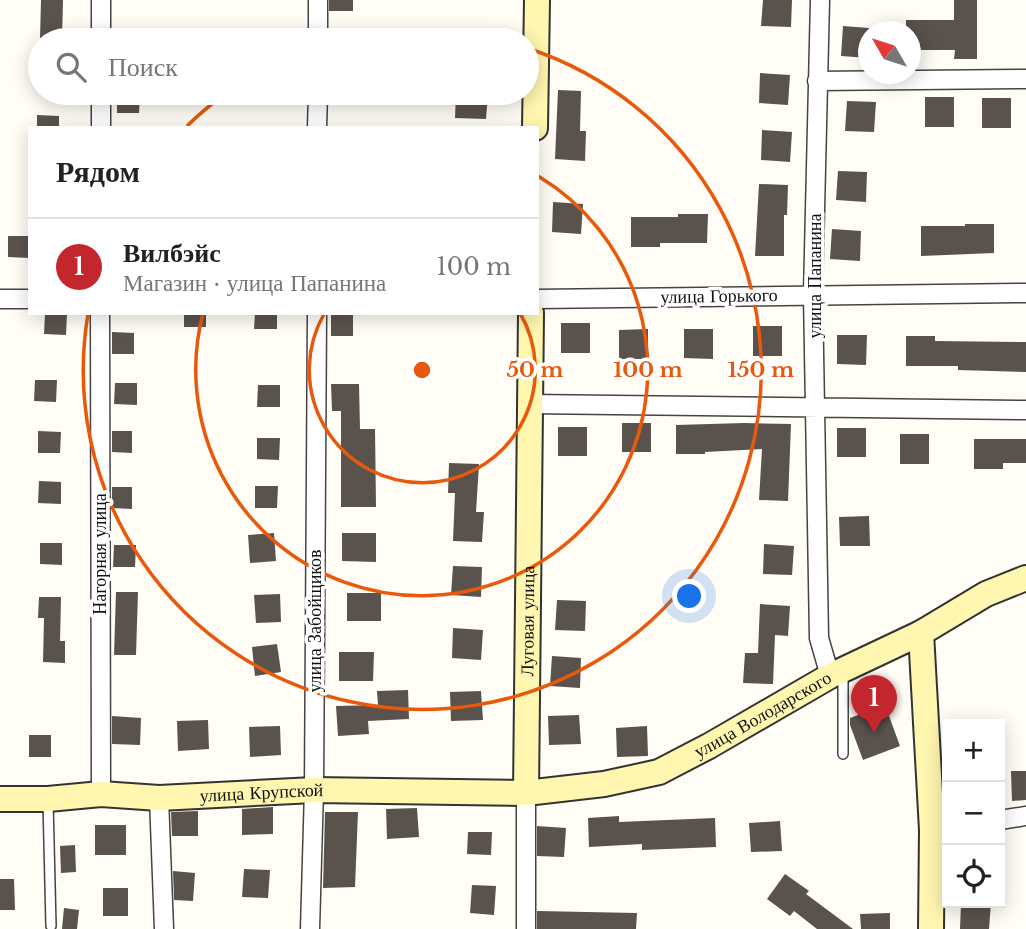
<!DOCTYPE html>
<html lang="ru">
<meta charset="utf-8">
<style>
body{margin:0;font-family:"Libre Baskerville",serif;background:#f6f6f6;color:#222}
.controls{position:absolute;right:21px;bottom:21px;display:grid;overflow:hidden;border-radius:0px;box-shadow:0 4px 18px #0003}
.controls button{width:63px;height:63px;display:grid;place-items:center;padding:0;border:0;border-bottom:2px solid #e0e0e0;background:#fff;color:#222;font:35px sans-serif}
.compass{position:absolute;left:858px;top:21px;width:63px;height:63px;border-radius:50%;background:#fff;box-shadow:0 4px 18px #0003;rotate:309deg}
.you{position:absolute;left:690px;top:597px;width:24px;height:24px;margin:-18px;border:5px solid #fff;border-radius:50%;background:#1a73e8;box-shadow:0 0 0 10px #1a73e833}
.badge{display:grid;place-items:center;width:46px;height:46px;border-radius:50%;background:#c4262e;color:#fff;font-size:23px;font-weight:700}
.pin{position:absolute;translate:-50% -58px;filter:drop-shadow(0 2px 4px #0008)}
.pin::after{content:'';position:absolute;top:37px;width:24px;height:21px;background:inherit;clip-path:polygon(0 0,100% 0,50% 100%)}
.list{margin:0;padding:0;list-style:none}
h2{display:flex;justify-content:space-between;align-items:center;height:91px;margin:0;padding:0 28px;font-size:30px}
h2 small{font-size:23px;font-weight:400;color:#767676}
.list li{display:grid;grid-template-columns:46px 1fr auto;gap:21px;align-items:center;box-sizing:border-box;height:98px;padding:0 28px;border-top:2px solid #e0e0e0}
.list b{display:block;font-size:26px;white-space:nowrap}
.list p{margin:0;font-size:23px;white-space:nowrap;color:#767676}
.list em{font-size:23px;font-style:normal;color:#767676}
.icon{flex:none;width:38px;height:38px;fill:none;stroke:currentColor;stroke-width:2;stroke-linecap:round;stroke-linejoin:round}
.map{position:relative;flex:none;width:1026px;height:929px;overflow:hidden}
.search{position:absolute;background:#fff;box-shadow:0 4px 18px #0003;left:28px;top:28px;width:511px;height:77px;display:flex;align-items:center;gap:18px;box-sizing:border-box;padding:0 24px;border-radius:38px;color:#767676;font-size:26px}
.panel{position:absolute;background:#fff;box-shadow:0 4px 18px #0003;left:28px;top:126px;width:511px;height:189px;border-radius:0px}
.map>svg:first-child{display:block}
.building{fill:#5a524d}
.lines{fill:none;stroke-linecap:round;stroke-linejoin:round}
.lane-casing{stroke:#444;stroke-width:12}
.street-casing{stroke:#444;stroke-width:21}
.secondary-casing{stroke:#333;stroke-width:28}
.lane{stroke:#fff;stroke-width:9}
.street{stroke:#fff;stroke-width:18}
.secondary{stroke:#fff6b0;stroke-width:24}
.ring{fill:none;stroke:#e8590c;stroke-width:3.5}
.labels{text-anchor:middle;dominant-baseline:central;stroke-width:7;stroke-linejoin:round;paint-order:stroke}
.street-label{font-size:18px;fill:#111;stroke:#fff}
.centre{fill:#e8590c;stroke:#fff;stroke-width:3.5}
.ring-label{font-size:21px;text-anchor:middle;font-weight:bold;fill:#e8590c;stroke:#fff;stroke-width:7;stroke-linejoin:round;paint-order:stroke}
</style>
<div class="map">
<svg width="1026" height="929" viewBox="0 0 1026 929">
<rect width="100%" height="100%" fill="#fffdf5"/>
<path class="building" d="M41 0H63L62 39H40Z
M329 0H353V11H329Z
M763 0H792L791 27 761 26Z
M954 0H977V59H954L955 50H911V32H906V20H954Z
M843 26 869 28V58L841 56Z
M122 29H160V40H122Z
M760 73 790 75 788 105 759 103Z
M558 90 581 91 580 131H586L585 161 555 159Z
M117 93H140L139 113H117Z
M456 93H488L486 119 455 118Z
M925 97H954V127H925Z
M982 98H1011V128H982Z
M847 101 876 102 874 132 845 131Z
M37 115 59 116V128H37Z
M762 130 792 132 790 162 761 160Z
M838 171 867 172 866 202 836 200Z
M759 184 788 185 787 215H784V256H755Z
M553 202 583 204 581 234 552 232Z
M678 214H708L707 243H660V247H631V217H678Z
M965 224H994V253L921 256V226H965Z
M832 229 861 231 860 261 830 259Z
M8 236H30V258L8 257Z
M45 313H67L66 335 44 334Z
M184 313H206V327H184Z
M255 313H277V329H254Z
M331 314 353 315V336H331Z
M561 323H590V353H561Z
M753 326H782V356H753Z
M648 329V359H619V330Z
M684 329H713V359L684 358Z
M112 332 134 333V354H112Z
M837 335H867L866 365 837 364Z
M906 336H935V341L1026 342V372L958 370V366H906Z
M35 380H57L56 402 34 401Z
M115 383H137V405L114 404Z
M331 384H359L360 429H375L376 507H341V411H332Z
M258 385H280V407H257Z
M622 423H651V452H622Z
M744 423 791 424 788 501 759 500 762 449 705 452V454H676V425Z
M558 427H587V456H558Z
M837 428H866V457H837Z
M38 431 61 432 60 453H38Z
M112 431H132V453L112 452Z
M900 434H929V464H900Z
M257 438H280L279 460 257 459Z
M974 439H1026V463H1003V469H974Z
M449 463 479 464 476 512H484L482 542 453 541 455 493H448Z
M39 481 61 482V504L38 503Z
M255 486H278L277 508H255Z
M112 487H132V509L112 508Z
M869 516 870 546H840L839 517Z
M274 533 276 561 250 563 248 535Z
M342 533H376V562L342 561Z
M40 543H62V565L40 564Z
M764 544 794 546 792 575 763 574Z
M114 545H136L135 567H113Z
M453 566 482 567 481 597 451 595Z
M116 592H138L136 655H114Z
M347 593H381V621H347Z
M280 594 281 622 256 623 254 595Z
M39 597H61L60 641H65V663L43 662 44 618H38Z
M557 600 586 601 585 631 555 630Z
M760 604 790 606 788 636 775 635 773 684 743 683 745 653H758Z
M453 628 483 630 481 660 452 658Z
M277 644 281 672 255 676 252 647Z
M339 652H374L373 681H339Z
M552 656 581 658 580 688 550 686Z
M408 690 409 719 368 721 369 734 338 736 336 706 378 705 377 691Z
M481 691 483 720 451 721 450 692Z
M885 705 900 746 863 760 850 725V718Z
M579 715 581 744 549 745 548 716Z
M112 716 141 718 140 745 112 744Z
M208 720 209 749 178 751 177 721Z
M280 726 281 755 250 757 249 727Z
M647 726 648 756 617 757 616 728Z
M29 735H51V757H29Z
M1011 771H1026V800L1012 801Z
M273 807V834L242 835V809Z
M417 808 419 837 387 839 386 809Z
M198 811V836H172L171 812Z
M325 812H358L355 887 323 888Z
M619 816V822L715 818 716 847 642 850V844L589 847 588 818Z
M780 821 782 851 751 852 749 823Z
M95 825H126V855H95Z
M537 826 566 828 564 857 537 856Z
M468 832H492L491 855 467 854Z
M75 845 76 872 61 873 60 846Z
M244 869 270 870 268 898 242 897Z
M173 871 195 873 193 901 174 900Z
M785 874 809 891 806 894 853 929H817L794 911 790 916 767 899Z
M0 879H14L15 910H0Z
M472 885 496 886 494 915 470 913Z
M103 888H128V916H103Z
M961 903H991L989 929H960Z
M64 908 79 910 77 929H62Z
M537 911 637 913 636 929H537Z
M890 913V929H861L860 914Z"/>
<g class="lines">
<defs>
<path id="lane" d="M843 754V671
M48 801 51 926"/>
<path id="street" d="M820 0 813 294 819 638 830 676
M101 40V0
M318 40V0
M817 81 1026 79
M101 128V93
M317 128 318 93
M0 299H30
M537 299 1026 293
M100 313 101 794
M529 404 1026 410
M159 798 164 929
M1000 820 1026 816
M310 929 314 790 317 313
M526 929V793"/>
<g id="secondary">
<path d="M535 128 537 0"/>
<path d="M921 633 932 830 931 929"/>
<path id="s1" d="M526 793 531 313"/>
<path id="s2" d="M0 799H48L101 794 159 798 314 790 526 793 604 784 659 772 709 746 830 676 921 633 986 594 1026 578"/>
</g>
</defs>
<use href="#lane" class="lane-casing"/>
<use href="#street" class="street-casing"/>
<use href="#secondary" class="secondary-casing"/>
<use href="#lane" class="lane"/>
<use href="#street" class="street"/>
<use href="#secondary" class="secondary"/>
</g>
<g class="ring">
<path d="M520 313A113 113 0 1 1 324 314"/>
<path d="M538 176A226 226 0 1 1 203 313"/>
<path d="M187 126A339 339 0 0 1 225 94M346 40A339 339 0 0 1 498 40M527 48A339 339 0 1 1 88 314"/>
</g>
<g class="labels">
<g class="street-label">
<text transform="translate(815 276) rotate(-90)">улица Папанина</text>
<text transform="translate(719 296) rotate(-1)">улица Горького</text>
<text transform="translate(100 554) rotate(-90)">Нагорная улица</text>
<text transform="translate(315 621) rotate(-90)">улица Забойщиков</text>
<text stroke="none"><textPath href="#s1" startOffset="172">Луговая улица</textPath></text>
<text stroke="none"><textPath href="#s2" startOffset="780">улица Володарского</textPath></text>
<text stroke="none"><textPath href="#s2" startOffset="262">улица Крупской</textPath></text>
</g>
</g>
<circle cx="422" cy="370" r="10" class="centre"/>
<g class="ring-label">
<text x="535" y="377">50 m</text>
<text x="648" y="377">100 m</text>
<text x="761" y="377">150 m</text>
</g>
</svg>
<div class="controls">
<button>+</button>
<button>−</button>
<button><svg class="icon" aria-label="locate" viewBox="0 0 24 24"><circle cx="12" cy="12" r="6"/><path d="M12 2v4M12 18v4M2 12h4M18 12h4"/></svg></button>
</div>
<svg class="compass" viewBox="-18 -18 36 36"><path d="M0-13l5 13h-10z" fill="#e53935"/><path d="M0 13l5-13h-10z" fill="#767676"/></svg>
<div class="you"></div>
<div class="pin badge" style="left:874px;top:733px">1</div>
<div class="search"><svg class="icon" aria-label="search" viewBox="0 0 24 24"><circle cx="10" cy="10" r="6"/><path d="M15 15l6 6"/></svg>Поиск</div>
<section class="panel">
<h2>Рядом<small></small></h2>
<ul class="list">
<li><span class="badge">1</span><div><b>Вилбэйс</b><p>Магазин · улица Папанина</p></div><em>100 m</em></li>
</ul>
</section>
</div>
